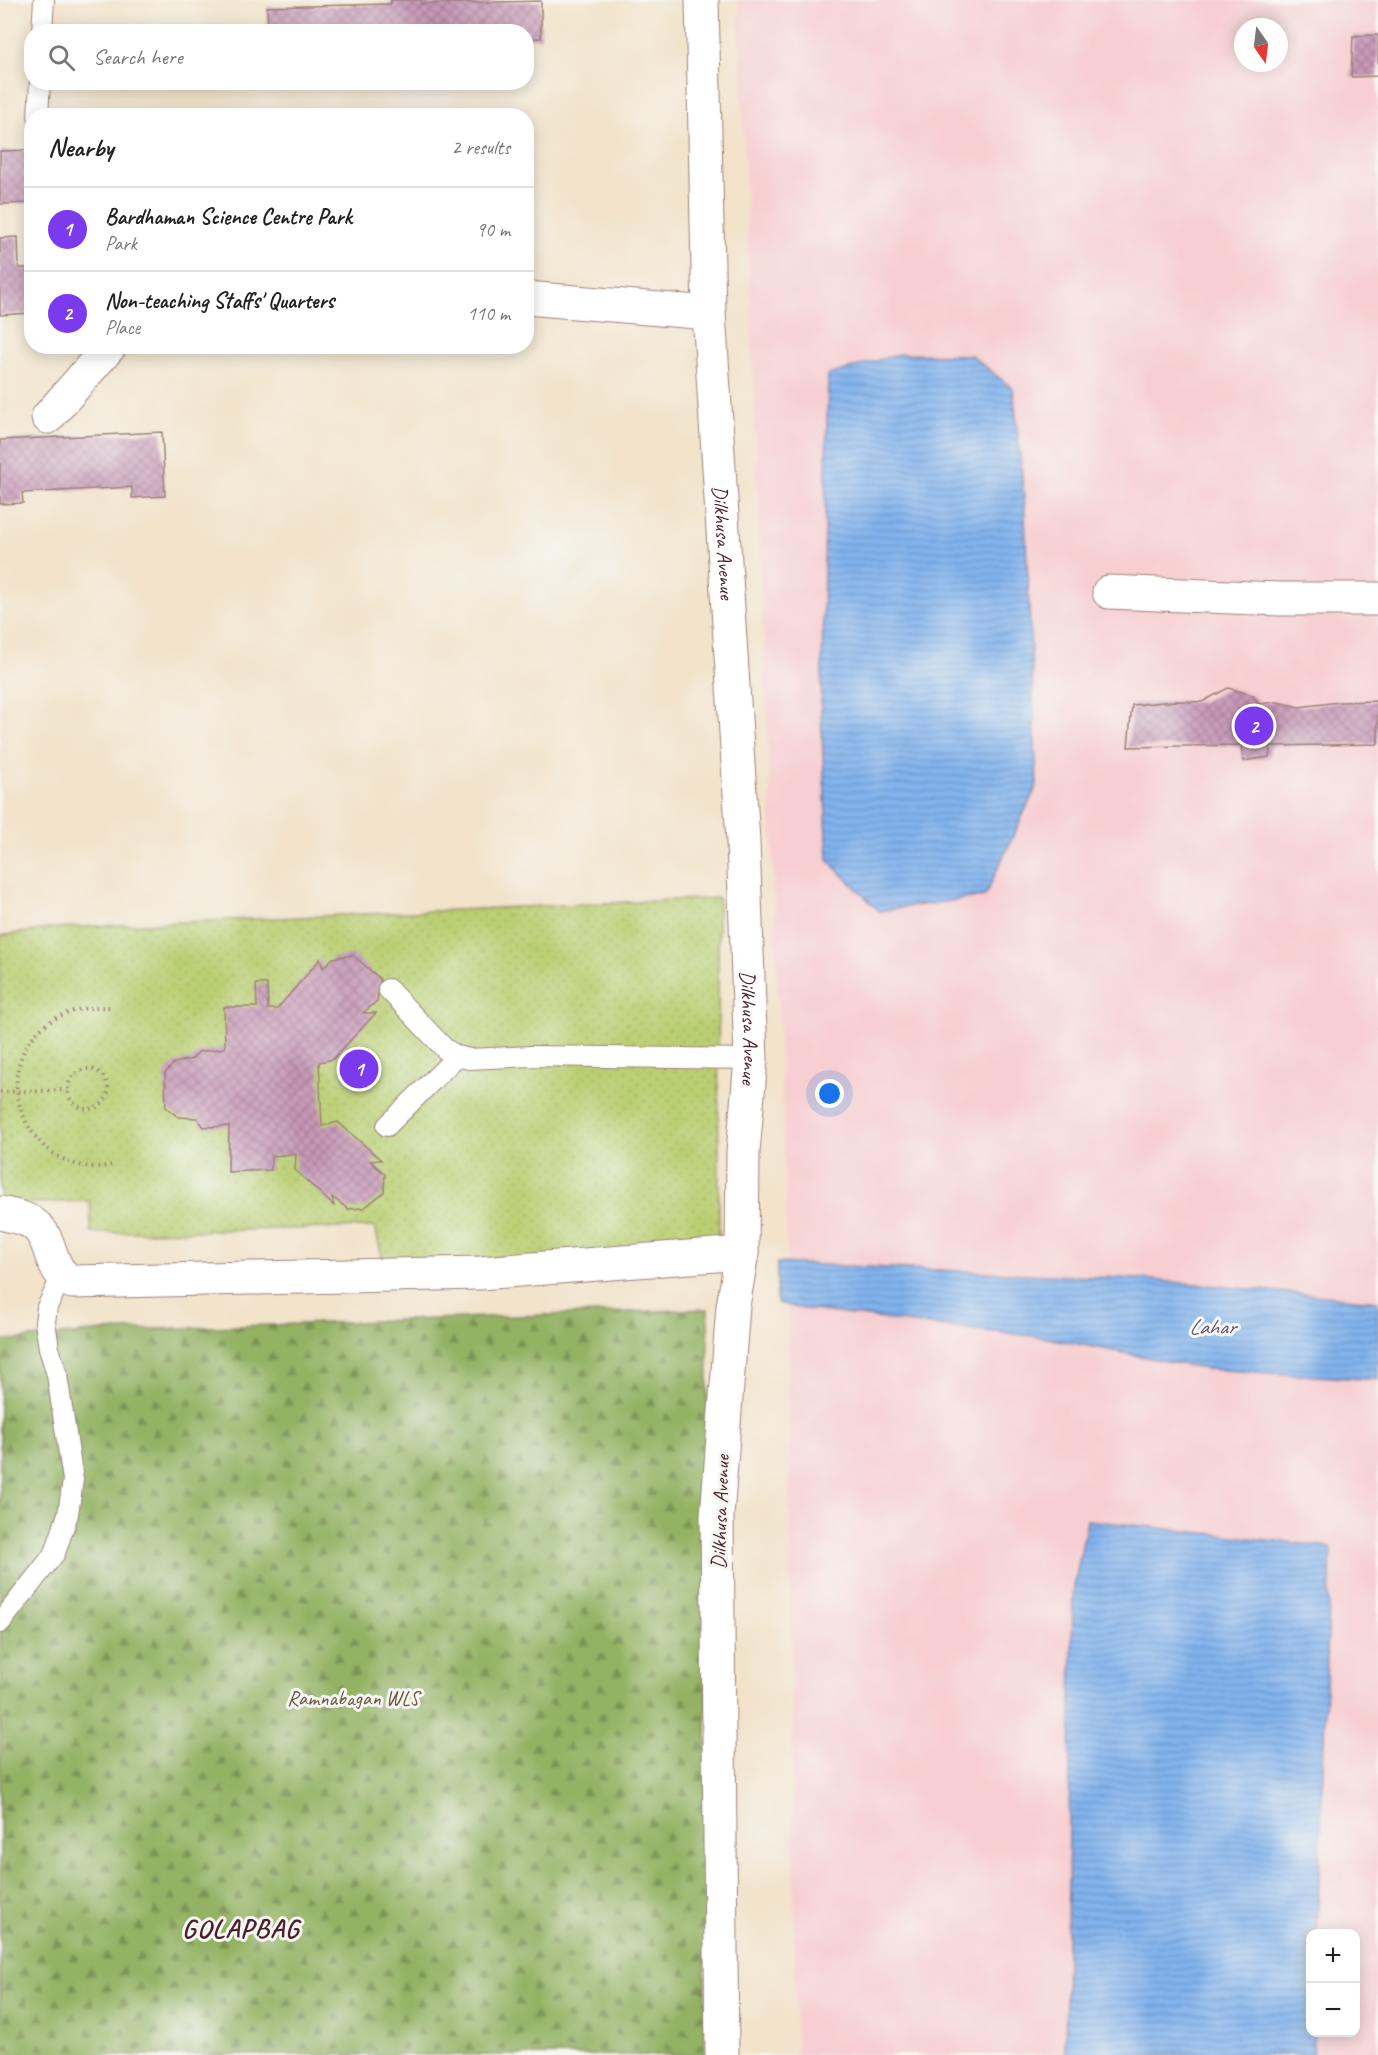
<!DOCTYPE html>
<meta charset="utf-8">
<style>
body{margin:0;font-family:Caveat,sans-serif;background:#f2f2f2;color:#222}
.controls{position:absolute;right:18px;bottom:18px;display:grid;overflow:hidden;border-radius:12px;box-shadow:0 3px 15px #0003}
.controls button{width:54px;height:54px;display:grid;place-items:center;padding:0;border:0;border-bottom:2px solid #e0e0e0;background:#fff;color:#222;font:30px sans-serif}
.compass{position:absolute;left:1234px;top:18px;width:54px;height:54px;border-radius:50%;background:#fff;box-shadow:0 3px 15px #0003;rotate:166deg}
.you{position:absolute;left:830px;top:1094px;width:21px;height:21px;margin:-15px;border:4px solid #fff;border-radius:50%;background:#1a73e8;box-shadow:0 0 0 9px #1a73e833}
.badge{display:grid;place-items:center;width:39px;height:39px;border-radius:50%;background:#7c3aed;color:#fff;font-size:20px;font-weight:700}
.pin{position:absolute;translate:-50% -50%;border:3px solid #fff;box-shadow:0 2px 6px #0006}
.list{margin:0;padding:0;list-style:none}
h2{display:flex;justify-content:space-between;align-items:center;height:78px;margin:0;padding:0 24px;font-size:26px}
h2 small{font-size:20px;font-weight:400;color:#767676}
.list li{display:grid;grid-template-columns:39px 1fr auto;gap:18px;align-items:center;box-sizing:border-box;height:84px;padding:0 24px;border-top:2px solid #e0e0e0}
.list b{display:block;font-size:22px;white-space:nowrap}
.list p{margin:0;font-size:20px;white-space:nowrap;color:#767676}
.list em{font-size:20px;font-style:normal;color:#767676}
.icon{flex:none;width:33px;height:33px;fill:none;stroke:currentColor;stroke-width:2;stroke-linecap:round;stroke-linejoin:round}
.map{position:relative;flex:none;width:1378px;height:2055px;overflow:hidden}
.search{position:absolute;background:#fff;box-shadow:0 3px 15px #0003;left:24px;top:24px;width:510px;height:66px;display:flex;align-items:center;gap:15px;box-sizing:border-box;padding:0 21px;border-radius:24px;color:#767676;font-size:22px}
.panel{position:absolute;background:#fff;box-shadow:0 3px 15px #0003;left:24px;top:108px;width:510px;height:246px;border-radius:24px}
.map>svg:first-child{display:block}
.built{fill:#f7cfd2;fill-rule:evenodd}
.grass{fill:url(#grass-dots);stroke:#82774e;stroke-width:1.5}
.forest{fill:url(#forest-firs);stroke:#6e6848;stroke-width:1.5}
.water{fill:url(#water-rules);stroke:#66698c;stroke-width:1.5}
.building{fill:url(#building-cross-hatch)}
.lines{fill:none;stroke-linecap:round;stroke-linejoin:round}
.lane-casing{stroke:#9e817a;stroke-width:22}
.street-casing{stroke:#9e817a;stroke-width:35}
.path{stroke:#9e817a;stroke-width:4;stroke-dasharray:1.5 4.5;stroke-linecap:butt}
.lane{stroke:#fff;stroke-width:20}
.street{stroke:#fff;stroke-width:33}
.labels{text-anchor:middle;dominant-baseline:central;stroke-width:6;stroke-linejoin:round;paint-order:stroke}
.street-label{font-size:21px;fill:#4a1f2b;stroke:#f6f6f2}
.park-label{font-size:21px;fill:#6c5440;stroke:#f6f6f2}
.water-label{font-size:22px;font-style:italic;fill:#5e536f;stroke:#f6f6f2}
.district-label{font-size:27px;font-weight:bold;letter-spacing:1.5px;fill:#4a1f2b;stroke:#f6f6f2}
</style>
<div class="map">
<svg width="1378" height="2055" viewBox="0 0 1378 2055">
<defs>
<pattern id="grass-dots" width="8" height="8" patternUnits="userSpaceOnUse" patternTransform="scale(1.5)"><rect width="8" height="8" fill="#bacf72"/><path d="M2 2h.1M6 6h.1" fill="none" stroke="#a1b163" stroke-width="1.8" stroke-linecap="round"/></pattern>
<pattern id="forest-firs" width="22" height="20" patternUnits="userSpaceOnUse" patternTransform="scale(1.5)"><rect width="22" height="20" fill="#93b264"/><path d="M5 1l3.5 6h-7zM16 11l3.5 6h-7z" fill="#7a9053"/></pattern>
<pattern id="water-rules" width="6" height="5" patternUnits="userSpaceOnUse" patternTransform="scale(1.5)"><rect width="6" height="5" fill="#82b3ee"/><path d="M0 2.5h6" fill="none" stroke="#6c91c1"/></pattern>
<pattern id="building-cross-hatch" width="8" height="8" patternUnits="userSpaceOnUse" patternTransform="scale(1.5)"><rect width="8" height="8" fill="#c799b8"/><path d="M0 0l8 8M0 8l8-8" fill="none" stroke="#a47c96"/></pattern>
</defs>
<rect width="100%" height="100%" fill="#f6f6f2"/>
<filter id="ink" filterUnits="userSpaceOnUse"><feTurbulence type="fractalNoise" baseFrequency=".0167" numOctaves="2"/><feDisplacementMap in="SourceGraphic" scale="12" xChannelSelector="R" yChannelSelector="G"/><feConvolveMatrix kernelMatrix="1 2 1 2 8 2 1 2 1" color-interpolation-filters="sRGB"/></filter>
<filter id="wash" filterUnits="userSpaceOnUse"><feTurbulence type="fractalNoise" baseFrequency=".008" numOctaves="4" result="noise"/><feDisplacementMap in="SourceGraphic" scale="24" xChannelSelector="R" yChannelSelector="G"/><feGaussianBlur stdDeviation="1.35" result="paint"/><feColorMatrix in="noise" values="0 0 0 0 0 0 0 0 0 0 0 0 0 0 0 0 0 1.4 0 .05"/><feComposite in="paint" operator="in"/></filter>
<g filter="url(#wash)">
<rect width="100%" height="100%" fill="#f2e3ca"/>
<path class="built" d="M738 0H1378V2055H796L786 1199ZM1243 27H1279V63H1243ZM1310 1934H1356V2032H1310Z"/>
<path class="grass" d="M718 898 719 1254 385 1270 375 1227 91 1233 90 1201 0 1204V936L54 928Z"/>
<path class="forest" d="M708 1309 705 2055H0V1341L103 1331Z"/>
<path class="water" d="M899 354 971 355 1013 389 1024 495 1037 785 985 896 879 911 828 860 821 711 828 375Z
M777 1263 1141 1279 1378 1301V1380L1206 1369 1042 1337 929 1325 798 1308 777 1303Z
M1087 1520 1331 1547 1317 1933 1310 1934V2032L1314 2033 1313 2055H1065L1073 1592Z"/>
<g id="blocks">
<path class="building" d="M391 0H421V4L541 1V38L526 39V32H268L267 7 391 4Z
M1378 35V76L1351 77 1353 36Z
M32 150V203L0 204V151Z
M18 237 19 268H32V313L0 315V238Z
M162 432 165 496 132 498V487L22 493 23 503 0 504V440Z
M1228 688 1252 695 1259 704 1277 702 1299 707 1339 702 1378 701V744L1271 746 1269 757 1243 761 1241 745 1128 747 1132 705 1175 701 1202 702Z
M353 955 380 979 377 1001 363 1013H376L333 1059 319 1062 322 1126 338 1122 381 1160 370 1161 385 1174 384 1192 364 1208 348 1209 332 1197 334 1206 295 1170 296 1154 271 1156V1170L228 1172 229 1126 204 1127 197 1118 178 1117 166 1107 165 1073 174 1063 192 1059 198 1052 225 1048 224 1007H257L256 984H267L268 1009H277L320 959 323 968 333 958Z"/>
</g>
</g>
<g filter="url(#ink)">
<use href="#blocks" fill-opacity="0" stroke="#9e817a" stroke-width="1.5"/>
<g class="lines">
<defs>
<path id="lane" d="M42 32 44 0
M38 116 40 82
M388 989 445 1049 457 1056 469 1059 531 1056 751 1059
M387 1126 457 1056
M0 1623 55 1553 68 1514 73 1480 57 1375 49 1348 45 1322 47 1307 62 1276"/>
<g id="street">
<path id="s1" d="M702 0 709 313 743 841 751 1059 743 1152 742 1253 733 1306 717 1516 722 2055"/>
<path d="M526 298 709 313"/>
<path d="M48 417 110 346"/>
<path d="M1109 592 1281 599H1378"/>
<path d="M0 1213C14 1216 30 1218 40 1230 54 1248 48 1268 72 1282L480 1273 742 1253"/>
</g>
</defs>
<use href="#lane" class="lane-casing"/>
<use href="#street" class="street-casing"/>
<path class="path" d="M68 1089a20 20 0 1 1 40 0a20 20 0 1 1-40 0Z
M0 1092 68 1090
M111 1165C92 1170 70 1165 54 1154 6 1120 1 1047 58 1017 75 1008 93 1007 111 1007"/>
<use href="#lane" class="lane"/>
<use href="#street" class="street"/>
</g>
</g>
<g class="labels">
<g class="street-label">
<text stroke="none"><textPath href="#s1" startOffset="543">Dilkhusa Avenue</textPath></text>
<text stroke="none"><textPath href="#s1" startOffset="1029">Dilkhusa Avenue</textPath></text>
<text transform="translate(720 1512) rotate(-88)">Dilkhusa Avenue</text>
</g>
<g class="park-label">
<text x="353" y="1698">Ramnabagan WLS</text>
</g>
<g class="water-label">
<text x="1212" y="1327">Lahar</text>
</g>
<g class="district-label">
<text x="241" y="1928">GOLAPBAG</text>
</g>
</g>
</svg>
<div class="controls">
<button>+</button>
<button>−</button>
</div>
<svg class="compass" viewBox="-18 -18 36 36"><path d="M0-13l5 13h-10z" fill="#e53935"/><path d="M0 13l5-13h-10z" fill="#767676"/></svg>
<div class="you"></div>
<div class="pin badge" style="left:359px;top:1069px">1</div>
<div class="pin badge" style="left:1254px;top:726px">2</div>
<div class="search"><svg class="icon" aria-label="search" viewBox="0 0 24 24"><circle cx="10" cy="10" r="6"/><path d="M15 15l6 6"/></svg>Search here</div>
<section class="panel">
<h2>Nearby<small>2 results</small></h2>
<ul class="list">
<li><span class="badge">1</span><div><b>Bardhaman Science Centre Park</b><p>Park</p></div><em>90 m</em></li>
<li><span class="badge">2</span><div><b>Non-teaching Staffs' Quarters</b><p>Place</p></div><em>110 m</em></li>
</ul>
</section>
</div>
